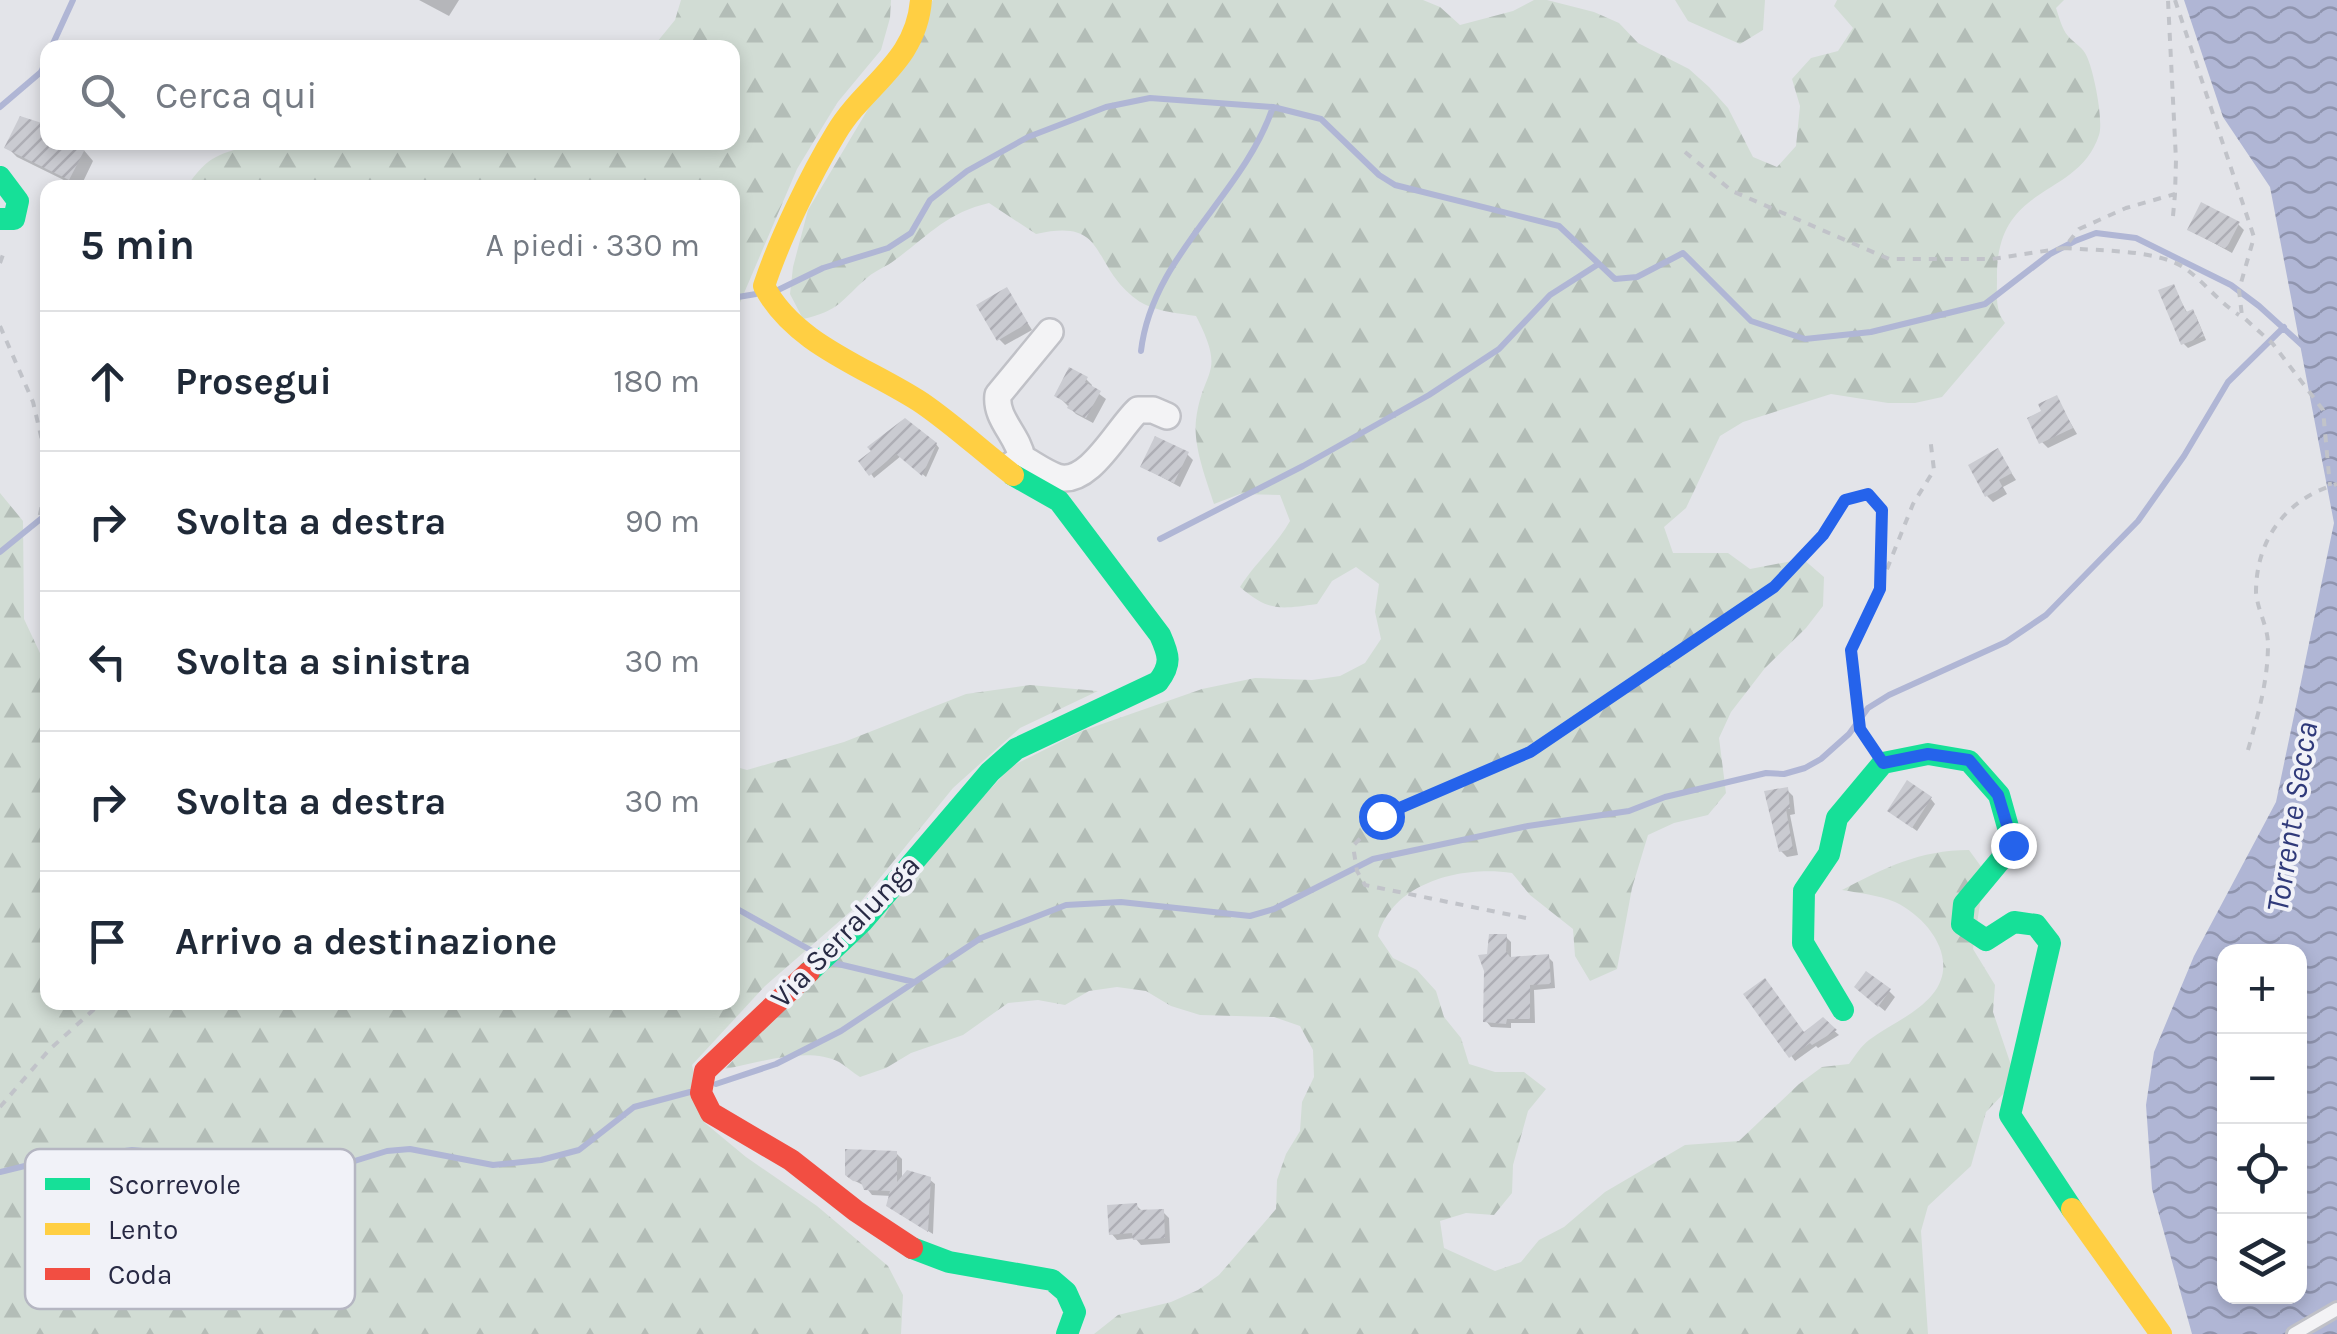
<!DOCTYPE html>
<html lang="it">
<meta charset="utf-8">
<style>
body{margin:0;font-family:Karla,sans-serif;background:#f2f2f3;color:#1f2937}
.controls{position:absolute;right:30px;bottom:30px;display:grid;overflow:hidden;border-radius:20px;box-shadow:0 5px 15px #0003}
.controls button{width:90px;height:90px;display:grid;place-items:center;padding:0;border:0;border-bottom:2px solid #e0e1e3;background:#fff;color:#1f2937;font:50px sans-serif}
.stop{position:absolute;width:30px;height:30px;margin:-22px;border:8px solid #2563eb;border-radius:50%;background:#fff}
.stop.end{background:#2563eb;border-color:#fff;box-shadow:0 2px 10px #0008}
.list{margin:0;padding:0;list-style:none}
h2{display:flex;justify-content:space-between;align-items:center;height:130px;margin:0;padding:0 40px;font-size:42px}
h2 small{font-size:32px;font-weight:400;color:#747a83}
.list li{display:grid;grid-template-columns:65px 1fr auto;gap:30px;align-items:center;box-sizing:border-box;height:140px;padding:0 40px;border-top:2px solid #e0e1e3}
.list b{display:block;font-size:38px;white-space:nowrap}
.list em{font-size:32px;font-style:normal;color:#747a83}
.icon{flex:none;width:55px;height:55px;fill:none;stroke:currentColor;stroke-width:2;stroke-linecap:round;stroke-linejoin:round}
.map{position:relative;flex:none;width:2337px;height:1334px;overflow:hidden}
.search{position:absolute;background:#fff;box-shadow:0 5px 15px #0003;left:40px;top:40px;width:700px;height:110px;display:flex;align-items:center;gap:25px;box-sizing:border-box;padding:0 35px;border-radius:20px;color:#747a83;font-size:38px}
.panel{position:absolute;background:#fff;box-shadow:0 5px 15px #0003;left:40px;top:180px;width:700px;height:830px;border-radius:20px}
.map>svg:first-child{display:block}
.forest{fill:url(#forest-firs)}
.water{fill:url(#water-waves);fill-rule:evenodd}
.shadow{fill:#0003}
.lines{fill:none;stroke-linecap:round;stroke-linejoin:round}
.stream{stroke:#b0b6d5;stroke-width:6}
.building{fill:url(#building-hatch)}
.lane-casing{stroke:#c0c1c7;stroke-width:18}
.street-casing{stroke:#c0c1c7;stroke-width:30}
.path{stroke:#c1c3c9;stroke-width:4;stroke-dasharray:8 8;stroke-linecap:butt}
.lane{stroke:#f3f3f5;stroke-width:12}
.street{stroke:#f3f3f5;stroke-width:25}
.fast{stroke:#16e098;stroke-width:22}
.slow{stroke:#ffcf43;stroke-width:22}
.jam{stroke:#f24e42;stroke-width:22}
.route{stroke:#2563eb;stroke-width:12}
.labels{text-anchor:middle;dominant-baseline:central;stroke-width:8;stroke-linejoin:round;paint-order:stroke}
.street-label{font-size:30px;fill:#282a44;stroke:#f1f2f8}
.water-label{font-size:32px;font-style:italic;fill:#303a7a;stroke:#f1f2f8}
.key{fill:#f1f2f8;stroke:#b5b6c2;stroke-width:2.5}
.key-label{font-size:28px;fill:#282a44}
</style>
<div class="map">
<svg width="2337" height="1334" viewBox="0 0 2337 1334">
<defs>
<pattern id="forest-firs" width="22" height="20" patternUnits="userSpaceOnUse" patternTransform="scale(2.5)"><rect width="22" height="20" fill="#d1dcd4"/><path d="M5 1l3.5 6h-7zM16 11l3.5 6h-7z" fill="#b3bdb7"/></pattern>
<pattern id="water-waves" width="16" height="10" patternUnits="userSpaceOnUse" patternTransform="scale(2.5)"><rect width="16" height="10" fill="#b0b6d5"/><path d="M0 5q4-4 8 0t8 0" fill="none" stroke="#8f94ae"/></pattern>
<pattern id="building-hatch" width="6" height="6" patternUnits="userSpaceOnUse" patternTransform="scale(2.5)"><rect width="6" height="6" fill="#cacbd1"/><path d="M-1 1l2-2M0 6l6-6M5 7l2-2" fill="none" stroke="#aeaeb5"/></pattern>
</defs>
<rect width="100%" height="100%" fill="#e3e4e9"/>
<path class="forest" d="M681 0H891L890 18 881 50 837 103 797 169 733 319 732 188H186C209 153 220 155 256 143L732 142V48L653 47 675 20Z
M933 0H1423L1440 7 1460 25 1513 11 1534 0H1547L1594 12 1619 23 1638 43 1689 69 1709 87 1728 108 1753 157 1777 167 1796 146 1800 106 1792 79 1811 58 1838 51 1853 28 1834 6 1837 0H2064L2056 8C2059 17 2062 29 2068 36 2073 42 2081 46 2085 53 2093 65 2104 121 2099 135 2078 200 1995 181 1997 279 1997 295 1995 310 2005 323L1942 397 1915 403H1888L1831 394 1743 422 1720 436 1686 508 1664 527 1673 553H1728L1750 569 1803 559 1824 577 1823 606 1806 628 1765 668 1731 712 1719 738 1726 793 1708 815 1674 823 1648 835 1632 888 1617 969 1590 981 1575 956 1573 929 1530 895 1512 873C1463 865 1392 882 1378 936L1393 958 1417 970 1436 991 1444 1017 1461 1038 1469 1064 1495 1072H1524L1546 1089 1528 1111 1513 1165 1512 1193 1494 1215 1466 1213 1440 1221 1444 1248 1495 1271 1521 1262 1539 1240 1564 1227 1605 1192 1685 1145 1739 1141 1799 1084 1822 1067 1849 1064C1855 1056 1861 1046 1869 1040 1889 1025 1915 1015 1932 995 1961 961 1929 918 1895 902 1878 895 1859 893 1842 890 1884 868 1920 850 1969 850L1985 872 1973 949 1995 985 1993 1012 2011 1065 2005 1092 1986 1112 1971 1166 1928 1206 1921 1231 1928 1334H1094L1118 1315 1171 1302 1198 1290 1219 1275 1276 1209 1277 1180 1286 1154 1300 1131 1302 1102 1314 1077 1313 1050 1300 1026 1274 1017 1200 1015 1171 1006 1146 991 1117 987 1089 991 1065 1005 1038 1000 1008 1003 963 1035 911 1053 886 1068 860 1077C853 1073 846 1066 839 1062 807 1046 758 1063 725 1069L1012 766 1082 731 1202 689 1255 678 1312 680 1340 676 1365 663 1381 639 1375 612 1379 584 1356 567 1332 581 1317 604C1280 609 1269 612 1240 587 1255 563 1276 546 1290 521L1280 495 1240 494 1214 504C1206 479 1193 446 1196 420 1203 367 1227 376 1196 316 1177 313 1151 311 1136 299 1089 264 1109 217 1036 234L989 203C946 213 928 236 895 260 886 267 876 270 868 277 841 300 840 311 803 319L790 294 793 267 808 210Z
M1675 0H1765L1763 30 1740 44 1688 21Z
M0 493 23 521 24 619 47 668 48 1002H732L733 766 747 770 844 742 966 694 1030 685 1098 691 1020 728 953 788 858 905 765 986 692 1065 705 1123 746 1157 817 1206 888 1266 903 1295 901 1334H0Z"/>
<path class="water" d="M2184 0H2337V1334H2192L2152 1189 2146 1105 2154 1052 2194 956 2276 802 2334 523 2270 187 2223 117ZM2224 952H2300V1296H2224Z"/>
<path class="shadow" d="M419 0H459L449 16Z
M48 142H77L93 161 80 188 17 157 7 147Z
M2238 224 2244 230 2232 253 2190 230Z
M2173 287 2188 314 2192 312 2196 316 2206 340 2188 348 2184 344Z
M1007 290 1032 330 1005 345 999 339Z
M1086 379 1092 385 1091 388 1106 399 1093 423 1076 414 1057 395Z
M2056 398 2077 434 2048 448 2042 442 2044 412Z
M936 444 939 448 926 477 901 456 874 478 862 461Z
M1997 451 2016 480 2003 487 2007 494 1993 502 1987 496Z
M1187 454 1193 460 1180 487 1143 467Z
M1787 790 1793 796 1795 814 1790 815 1798 855 1787 857 1781 851Z
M1931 799 1935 804 1917 831 1895 815Z
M1506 937 1511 942V959L1548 957 1553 962 1555 988 1534 990 1535 1023H1511V1028L1491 1027 1486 1021 1490 956Z
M1889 991 1895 997 1885 1011 1863 993Z
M1747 995 1804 1035 1823 1021 1839 1035 1818 1048 1816 1046 1795 1061Z
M896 1153 902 1159V1181L929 1179 935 1184 933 1234 895 1211 892 1196 872 1195 865 1186 853 1180Z
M1136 1205 1143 1212H1163L1169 1218 1170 1243 1141 1245 1135 1238 1117 1240 1111 1233Z"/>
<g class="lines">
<path class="stream" d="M51 48 73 0
M0 107 41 72 48 57
M778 290 823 268 888 248 911 233 930 200 967 171 1028 137 1106 107 1150 98 1273 107 1321 119 1379 175 1395 185 1559 226 1615 279 1637 277 1683 253 1751 321 1805 339 1871 332 1985 304 2050 254 2075 241 2096 233 2136 238 2231 285 2259 306 2302 345
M732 298 756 294
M1141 351C1152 255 1243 196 1273 107
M1160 539 1303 466 1429 395 1499 349 1550 295 1597 265
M0 552 48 513
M732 906 814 952
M834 963 914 982
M716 1084 776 1064 841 1031 981 938 1066 905 1121 902 1250 916 1274 909 1373 859 1528 826 1629 811 1665 797 1766 773 1784 774 1805 768 1821 759 1849 734 1868 708 1889 695 2006 642 2046 615 2138 521 2184 456 2228 382 2284 327
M0 1172 53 1159 74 1167 111 1153 132 1150 163 1153 187 1163 223 1162 239 1168 278 1158 318 1166 348 1163 387 1151 410 1149 493 1165 541 1160 579 1150 634 1107 690 1092"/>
</g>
<path class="building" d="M20 116 48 125V142H72L85 149 69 180 4 148Z
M2201 202 2240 222 2226 249 2187 230Z
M2174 284 2186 312 2193 309 2204 336 2181 345 2158 290Z
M1007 287 1028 323 997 341 976 305Z
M1069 367 1088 377 1085 382 1101 391 1086 418 1067 408 1069 404 1054 396Z
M2057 395 2073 428 2039 444 2027 418 2041 411 2038 404Z
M905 418 937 443 922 476 896 454 869 476 858 461 871 451 867 447Z
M1155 436 1189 452 1174 483 1140 467Z
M1998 448 2012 473 1999 480 2003 488 1985 497 1968 465Z
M1907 780 1932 797 1912 828 1887 811Z
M1788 787 1790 809H1786L1793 849 1779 852 1764 791Z
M1489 934H1507L1506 951 1510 957 1549 954 1551 984 1530 985V1019H1507L1506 1024 1483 1022 1484 971 1478 955 1487 954Z
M1866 971 1891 989 1878 1007 1854 987Z
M1765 978 1804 1032 1823 1017 1837 1030 1812 1045 1810 1043 1789 1058 1743 994Z
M845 1149 897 1151V1182L907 1170 931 1177 928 1232 886 1206 890 1191 864 1190 861 1182 853 1181 845 1175Z
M1137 1203 1138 1210 1164 1209 1165 1238 1133 1240 1132 1233 1109 1235 1107 1205Z"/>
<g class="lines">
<defs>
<path id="lane" d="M2294 1334 2337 1309"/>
<path id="street" d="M1022 458C1033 464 1045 473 1057 477 1089 487 1118 428 1138 410H1153L1167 416
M1011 465 1022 458C1018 435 995 419 998 395L1050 332"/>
</defs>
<use href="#lane" class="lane-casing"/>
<use href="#street" class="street-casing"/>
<path class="path" d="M2175 0 2254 237 2239 290 2242 316 2273 344 2323 410 2330 486
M1685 152 1732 191 1889 259H1992L2064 248 2079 229 2126 208 2175 194 2176 160 2168 0
M2173 216 2175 194
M2064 248C2098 251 2159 249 2186 269 2205 283 2219 302 2239 315
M0 263 5 249
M0 326 33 402 48 466
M48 476 39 519 48 523
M1881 584 1913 504 1934 470 1930 437
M2248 750C2258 715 2268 681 2268 644 2268 627 2257 609 2256 592 2256 539 2287 498 2337 484
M1526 918 1365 885 1357 871 1353 846 1381 816 1530 753 1774 587 1823 535 1845 500 1868 494 1882 509 1880 589 1851 650 1860 729 1869 742
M0 1107 49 1050 102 1002"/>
<use href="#lane" class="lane"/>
<use href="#street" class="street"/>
<path class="fast" d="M0 177 18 201 14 219H0
M809 972 862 922 990 772 1016 749 1158 682C1172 664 1169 655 1160 635L1059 501 1013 475
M1843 1010 1803 943 1804 891 1829 854 1837 818 1883 763 1928 754 1969 761 1999 795 2013 845 1964 904 1962 924 1986 940 2014 922 2036 925 2050 943 2010 1115 2072 1209
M912 1248 949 1262 1052 1280 1066 1292 1075 1312 1067 1334"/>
<path class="slow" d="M921 0C916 63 865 84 836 133 811 174 779 240 764 286 794 345 869 368 922 403 954 425 983 452 1013 475
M2072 1209 2161 1334"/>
<path class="jam" d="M809 972 705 1071 701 1093 711 1113 791 1160 856 1211 912 1248"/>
</g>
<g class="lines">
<path class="route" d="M1381 816 1530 752 1774 587 1823 535 1845 500 1868 494 1882 510 1880 589 1851 650 1860 729 1883 763 1928 754 1969 760 1998 795 2013 845"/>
</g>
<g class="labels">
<g class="street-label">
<text transform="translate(845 931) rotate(-46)">Via Serralunga</text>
</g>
<g class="water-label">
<text transform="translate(2292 817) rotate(-81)">Torrente Secca</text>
</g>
</g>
<rect x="25" y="1149" width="330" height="160" rx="15" class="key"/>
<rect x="45" y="1178" width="45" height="12" fill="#16e098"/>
<rect x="45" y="1223" width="45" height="12" fill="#ffcf43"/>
<rect x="45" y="1268" width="45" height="12" fill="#f24e42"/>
<g class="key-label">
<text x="108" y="1194">Scorrevole</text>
<text x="108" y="1239">Lento</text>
<text x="108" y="1284">Coda</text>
</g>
</svg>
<div class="controls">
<button>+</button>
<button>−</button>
<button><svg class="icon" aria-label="locate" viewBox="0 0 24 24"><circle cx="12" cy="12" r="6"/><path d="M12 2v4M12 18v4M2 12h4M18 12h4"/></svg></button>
<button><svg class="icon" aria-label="layers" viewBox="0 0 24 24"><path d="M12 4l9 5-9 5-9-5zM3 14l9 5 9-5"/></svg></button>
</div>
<div class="stop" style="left:1381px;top:816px"></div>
<div class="stop end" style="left:2013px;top:845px"></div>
<div class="search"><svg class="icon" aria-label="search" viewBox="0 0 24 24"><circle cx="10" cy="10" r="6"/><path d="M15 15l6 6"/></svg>Cerca qui</div>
<section class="panel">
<h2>5 min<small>A piedi · 330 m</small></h2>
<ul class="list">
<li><svg class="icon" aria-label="ahead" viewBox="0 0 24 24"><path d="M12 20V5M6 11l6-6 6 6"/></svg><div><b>Prosegui</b></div><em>180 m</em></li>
<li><svg class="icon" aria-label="right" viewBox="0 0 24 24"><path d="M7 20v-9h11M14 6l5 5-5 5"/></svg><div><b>Svolta a destra</b></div><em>90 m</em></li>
<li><svg class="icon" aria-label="left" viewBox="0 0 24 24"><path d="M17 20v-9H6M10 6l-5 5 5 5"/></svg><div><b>Svolta a sinistra</b></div><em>30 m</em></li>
<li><svg class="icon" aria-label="right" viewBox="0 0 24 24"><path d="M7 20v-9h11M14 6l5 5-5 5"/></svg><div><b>Svolta a destra</b></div><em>30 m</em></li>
<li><svg class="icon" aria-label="arrive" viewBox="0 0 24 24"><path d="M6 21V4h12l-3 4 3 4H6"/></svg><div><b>Arrivo a destinazione</b></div></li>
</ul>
</section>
</div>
